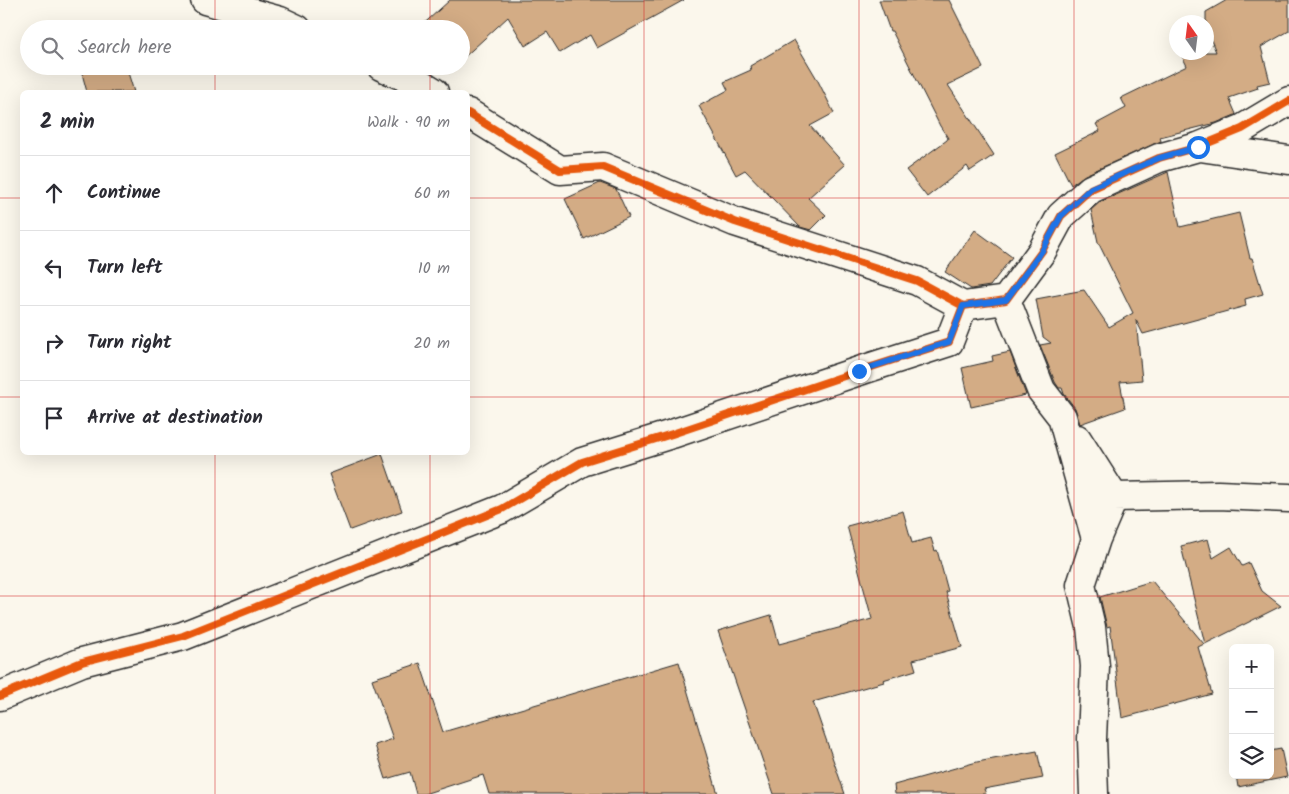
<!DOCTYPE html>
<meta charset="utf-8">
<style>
body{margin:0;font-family:Kalam,sans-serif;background:#f2f2f3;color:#2b2b33}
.controls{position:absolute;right:15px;bottom:15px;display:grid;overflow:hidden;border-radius:8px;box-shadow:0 5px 20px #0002}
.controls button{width:45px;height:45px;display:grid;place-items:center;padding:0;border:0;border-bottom:1px solid #e1e1e2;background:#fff;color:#2b2b33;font:25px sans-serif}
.compass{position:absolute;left:1169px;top:15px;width:45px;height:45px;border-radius:50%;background:#fff;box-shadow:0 5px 20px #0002;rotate:346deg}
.stop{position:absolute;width:15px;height:15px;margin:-11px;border:4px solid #1a73e8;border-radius:50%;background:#fff}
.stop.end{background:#1a73e8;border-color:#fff;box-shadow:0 1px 5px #0008}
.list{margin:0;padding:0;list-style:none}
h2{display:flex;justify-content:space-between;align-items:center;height:65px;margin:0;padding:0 20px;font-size:21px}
h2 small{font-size:16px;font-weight:400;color:#7c7c81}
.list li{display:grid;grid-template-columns:32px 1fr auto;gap:15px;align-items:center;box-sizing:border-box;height:75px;padding:0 20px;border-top:1px solid #e1e1e2}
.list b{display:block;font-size:19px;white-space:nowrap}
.list em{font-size:16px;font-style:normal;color:#7c7c81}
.icon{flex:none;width:28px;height:28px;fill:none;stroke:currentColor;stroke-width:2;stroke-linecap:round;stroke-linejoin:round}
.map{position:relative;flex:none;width:1289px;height:794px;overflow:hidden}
.search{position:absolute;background:#fff;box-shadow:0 5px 20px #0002;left:20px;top:20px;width:450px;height:55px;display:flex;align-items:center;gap:12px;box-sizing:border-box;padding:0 18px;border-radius:28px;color:#7c7c81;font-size:19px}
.panel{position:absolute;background:#fff;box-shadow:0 5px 20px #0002;left:20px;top:90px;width:450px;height:365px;border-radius:8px}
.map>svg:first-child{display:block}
.building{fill:#d3ac85;stroke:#2b2b2b}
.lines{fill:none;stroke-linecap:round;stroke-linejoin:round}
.minor-casing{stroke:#2b2b2b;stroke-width:31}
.minor{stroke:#fbf7ec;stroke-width:28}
.cycleway-casing{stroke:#fbf7ec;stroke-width:11}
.cycleway{stroke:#e8590c;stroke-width:8}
.route{stroke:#1a73e8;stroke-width:6}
.grid{fill:none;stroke:#d62828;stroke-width:1;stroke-opacity:0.55}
</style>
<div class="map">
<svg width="1289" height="794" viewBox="0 0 1289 794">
<rect width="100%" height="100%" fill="#fbf7ec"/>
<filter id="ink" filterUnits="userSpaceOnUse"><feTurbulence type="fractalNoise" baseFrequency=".02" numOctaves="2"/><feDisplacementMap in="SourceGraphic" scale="10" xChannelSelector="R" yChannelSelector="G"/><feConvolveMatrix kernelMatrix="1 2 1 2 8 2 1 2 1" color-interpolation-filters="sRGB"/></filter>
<g filter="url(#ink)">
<path class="building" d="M450 0H684L597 48 590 35 560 53 547 32 525 46 508 17 461 60V29H418Z
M879 0H949L983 68 948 85 994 155 970 171 967 166 927 197 906 170 947 140 948 138 940 126 892 31H890Z
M1227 0H1289V31L1261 47 1270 82 1257 85 1258 88 1229 98 1236 114 1235 115 1216 123 1160 137 1161 141 1085 175 1071 185 1055 153 1100 131 1096 124 1126 108 1121 98 1187 66 1180 52H1216L1206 28V12Z
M794 40 817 79 834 113 810 126 845 165 808 198 826 215 811 230 800 227 745 170 736 175 699 106 728 90 724 82 751 70 750 66Z
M80 66H126L134 92H87Z
M1168 172 1180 227 1239 213 1250 258H1252L1263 294 1245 299 1246 306 1143 334 1136 320 1142 380 1120 382 1125 408 1080 424 1075 408 1064 394 1062 388H1059L1055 382 1040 345 1051 343 1043 337 1036 299 1084 290 1109 327 1133 313 1098 242 1091 210 1100 202Z
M600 183 616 189 629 217 584 239 565 199Z
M975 230 1012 257 990 286 971 289 945 272Z
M1010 352 1026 395 971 407 962 368 993 361 992 356Z
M382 454 402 511 350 530 329 474Z
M903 511 912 543 931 538 935 551 937 550 948 591 946 592 962 647 913 660 916 670 883 680 884 682 813 702 845 794H774L718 631 771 615 779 644 872 619 847 526Z
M1208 539 1213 558 1231 547 1242 566 1249 563 1262 591 1281 606 1205 644 1181 546Z
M1152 581 1204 644 1198 647 1212 694 1122 718 1110 626 1107 627 1100 597Z
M679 662 718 794H489L483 775 424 794H416L410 772 386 779 375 745 393 739 372 679 420 663 443 732Z
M1281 749 1287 777 1238 787 1236 775H1270V751Z
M1037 751 1043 778 984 789 986 794H895L894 785 977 762Z"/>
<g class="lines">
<defs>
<path id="minor" d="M205 0 280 21 297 29
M381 66 421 84 434 92
M468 113 560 170 603 167 735 222 917 281 963 306 1006 300 1042 251 1061 216 1091 189 1159 158 1198 147 1242 129 1289 101
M1200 147 1289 160
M1006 300 1041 390 1062 417 1096 539
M1077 439 1114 497
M0 696 82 662 183 636 502 509 582 462 672 434 859 371 949 342 963 306
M1094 794 1092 739 1095 666 1091 627 1081 585 1096 539 1114 497 1218 495 1289 498"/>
</defs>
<use href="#minor" class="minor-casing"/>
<use href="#minor" class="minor"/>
<defs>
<path id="cycleway" d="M468 113 560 170 603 167 735 222 917 281 963 306 1006 300 1042 251 1061 216 1091 189 1159 158 1198 147 1242 129 1289 101
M0 696 82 662 183 636 502 509 582 462 672 434 859 371 949 342 963 306"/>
</defs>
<use href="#cycleway" class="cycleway-casing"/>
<use href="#cycleway" class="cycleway"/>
</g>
</g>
<g class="lines" filter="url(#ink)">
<path class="route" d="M859 371 949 342 963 306 1006 300 1042 251 1061 216 1091 188 1159 158 1198 147"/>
</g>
<path class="grid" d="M215 0V29M430 0V29M644 0V794M859 0V794M1074 0V794M215 66V92M430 66V92M0 198H22M468 198H1289M0 397H22M468 397H1289M215 452V794M430 452V794M0 596H1289"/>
</svg>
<div class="controls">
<button>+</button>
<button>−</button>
<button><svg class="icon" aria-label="layers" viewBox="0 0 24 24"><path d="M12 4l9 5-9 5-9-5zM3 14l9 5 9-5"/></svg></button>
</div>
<svg class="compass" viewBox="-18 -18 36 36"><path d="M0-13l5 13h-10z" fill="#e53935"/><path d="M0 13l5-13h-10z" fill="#7c7c81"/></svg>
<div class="stop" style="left:1198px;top:147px"></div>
<div class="stop end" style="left:859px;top:371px"></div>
<div class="search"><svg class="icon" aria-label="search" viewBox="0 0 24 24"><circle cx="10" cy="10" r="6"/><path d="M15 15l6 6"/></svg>Search here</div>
<section class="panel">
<h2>2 min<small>Walk · 90 m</small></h2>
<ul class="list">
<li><svg class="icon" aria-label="ahead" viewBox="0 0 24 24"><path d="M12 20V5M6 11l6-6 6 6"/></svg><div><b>Continue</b></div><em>60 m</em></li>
<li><svg class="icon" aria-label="left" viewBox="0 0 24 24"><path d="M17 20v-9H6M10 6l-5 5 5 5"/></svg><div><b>Turn left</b></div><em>10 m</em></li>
<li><svg class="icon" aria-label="right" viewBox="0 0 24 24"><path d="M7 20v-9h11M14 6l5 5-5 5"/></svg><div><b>Turn right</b></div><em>20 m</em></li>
<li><svg class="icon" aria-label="arrive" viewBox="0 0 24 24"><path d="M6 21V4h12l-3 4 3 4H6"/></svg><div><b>Arrive at destination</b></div></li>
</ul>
</section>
</div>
